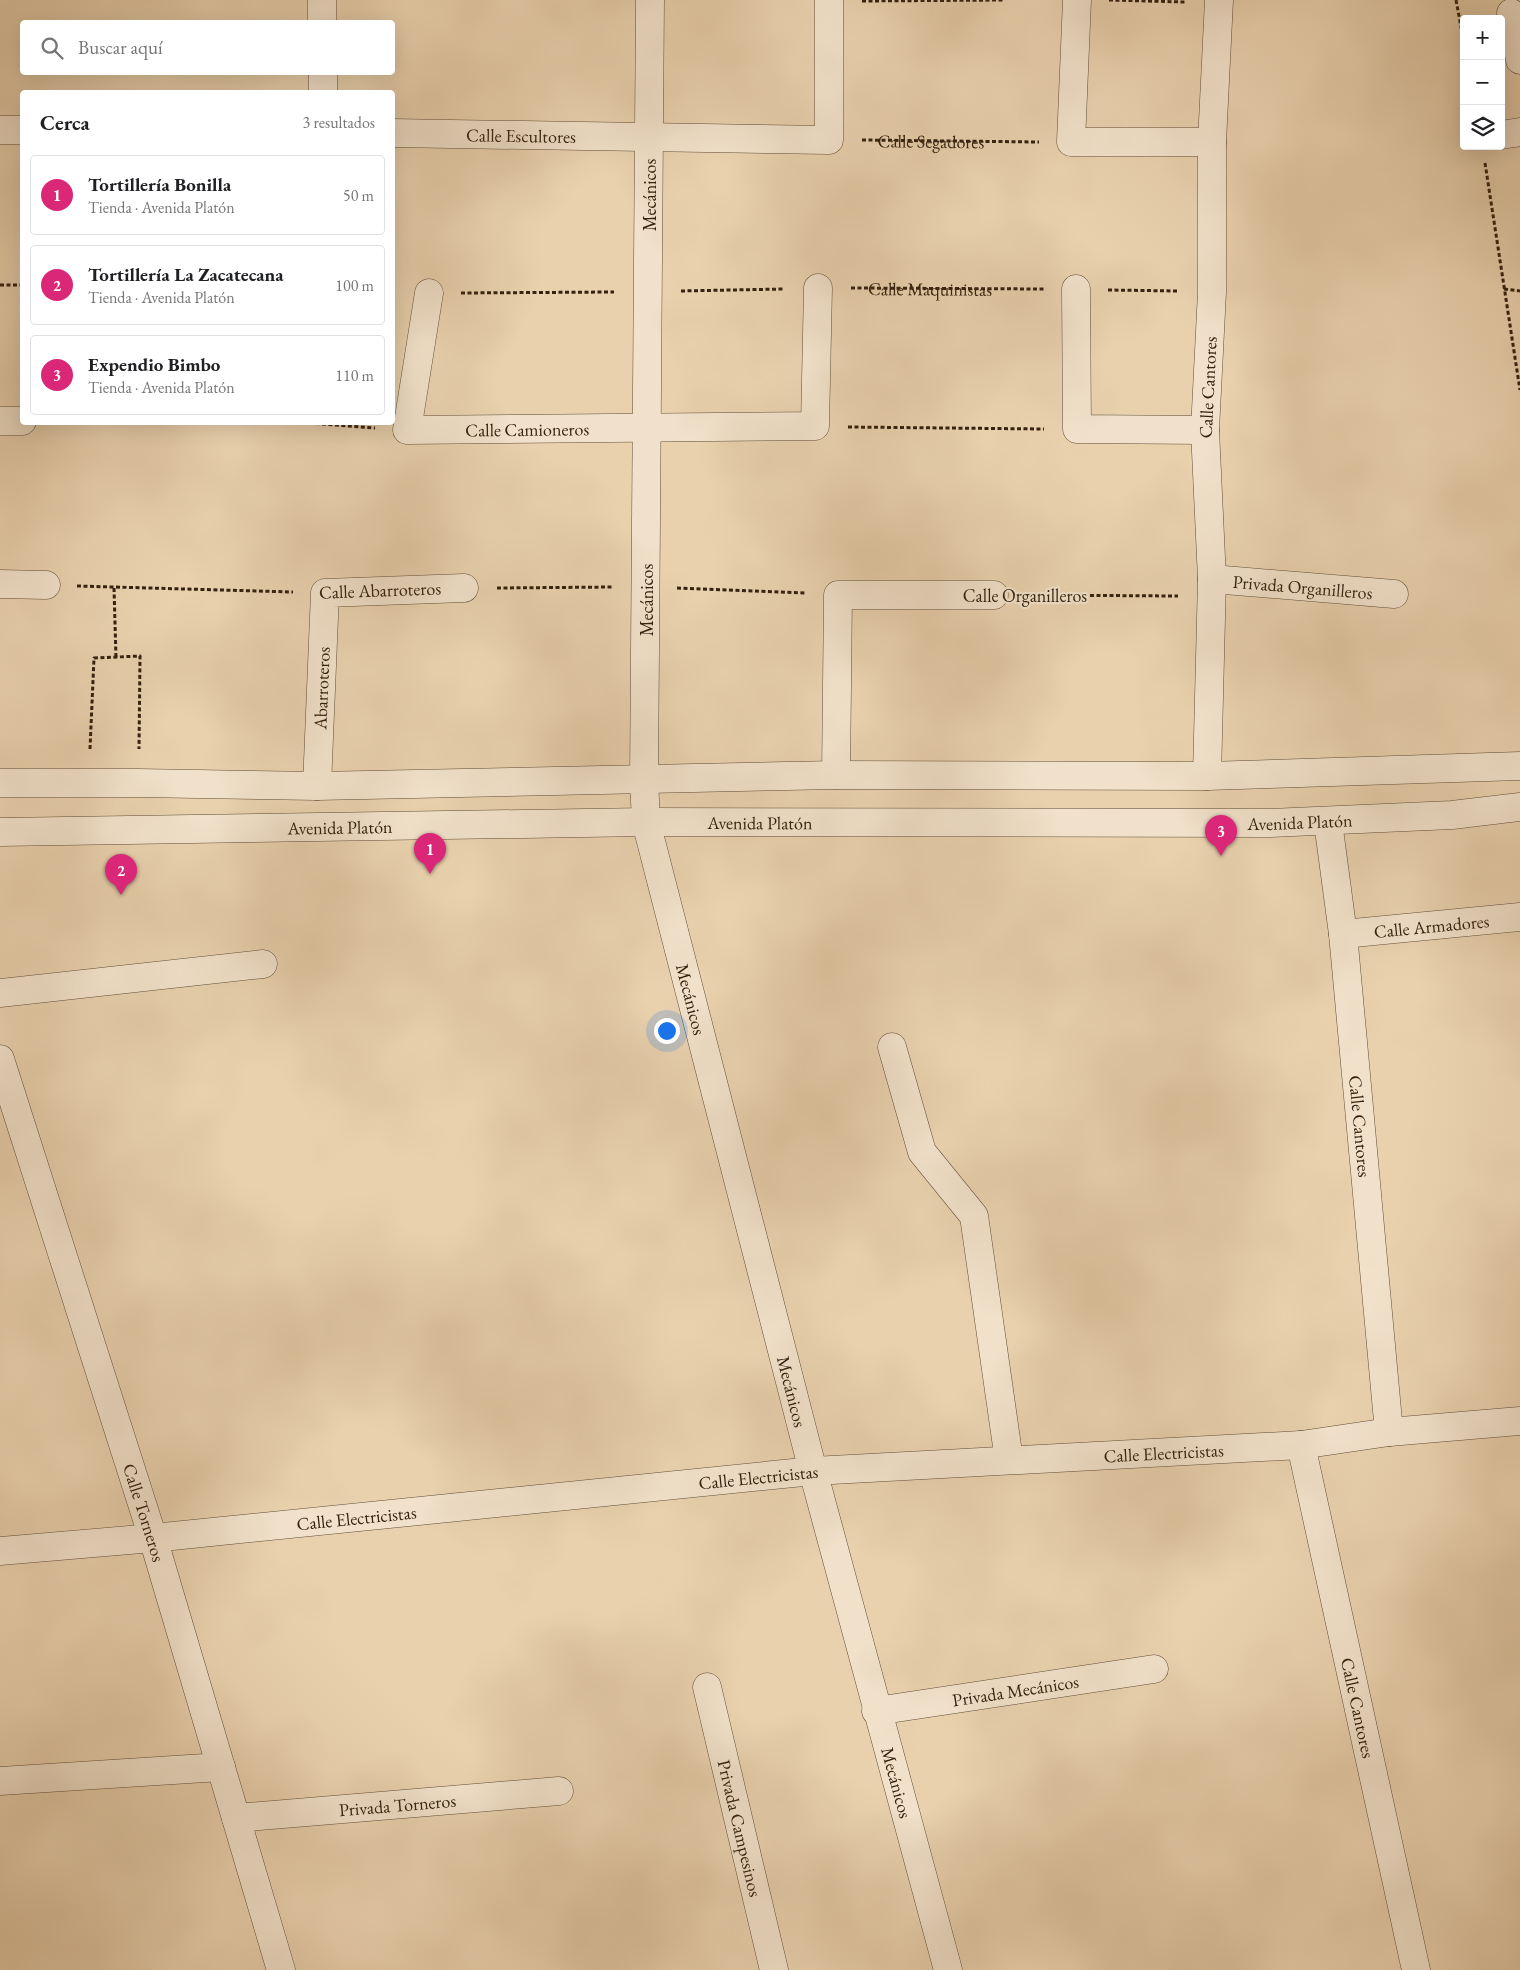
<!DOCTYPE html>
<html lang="es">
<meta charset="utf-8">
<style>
body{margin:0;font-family:"EB Garamond",serif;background:#f2f2f2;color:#202124}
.controls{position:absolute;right:15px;top:15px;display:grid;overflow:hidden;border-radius:5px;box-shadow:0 5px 20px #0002}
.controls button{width:45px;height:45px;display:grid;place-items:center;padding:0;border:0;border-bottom:1px solid #e0e0e0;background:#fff;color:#202124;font:25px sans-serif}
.you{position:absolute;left:666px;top:1030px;width:18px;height:18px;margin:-12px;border:4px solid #fff;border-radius:50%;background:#1a73e8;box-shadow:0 0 0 8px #1a73e833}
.badge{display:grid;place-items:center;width:32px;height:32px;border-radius:50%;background:#db2777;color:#fff;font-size:16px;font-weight:700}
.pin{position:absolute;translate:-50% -41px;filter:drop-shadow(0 1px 2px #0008)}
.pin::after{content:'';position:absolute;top:26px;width:18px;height:15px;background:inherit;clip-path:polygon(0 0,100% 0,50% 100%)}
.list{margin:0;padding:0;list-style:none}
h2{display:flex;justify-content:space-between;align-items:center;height:65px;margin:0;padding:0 20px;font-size:21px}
h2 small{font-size:16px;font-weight:400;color:#757577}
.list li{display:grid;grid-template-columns:32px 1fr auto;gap:15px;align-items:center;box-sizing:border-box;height:80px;margin:0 10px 10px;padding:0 10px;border:1px solid #e0e0e0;border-radius:5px}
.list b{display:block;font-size:19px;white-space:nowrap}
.list p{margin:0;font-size:16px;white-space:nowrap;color:#757577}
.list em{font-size:16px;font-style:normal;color:#757577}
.icon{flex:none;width:28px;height:28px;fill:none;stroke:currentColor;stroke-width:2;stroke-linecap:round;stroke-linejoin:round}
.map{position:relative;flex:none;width:1520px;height:1970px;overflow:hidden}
.search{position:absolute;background:#fff;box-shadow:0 5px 20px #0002;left:20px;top:20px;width:375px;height:55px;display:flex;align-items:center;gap:12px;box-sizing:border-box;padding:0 18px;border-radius:5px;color:#757577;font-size:19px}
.panel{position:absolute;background:#fff;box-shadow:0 5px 20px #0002;left:20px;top:90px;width:375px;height:335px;border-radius:5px}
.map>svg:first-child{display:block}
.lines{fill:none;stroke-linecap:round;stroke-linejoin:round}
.minor-casing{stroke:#614d38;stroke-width:29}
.tertiary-casing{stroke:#614d38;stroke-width:29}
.path{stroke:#342110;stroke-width:3;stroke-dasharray:4 2.5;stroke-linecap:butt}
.minor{stroke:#f1e1ca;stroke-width:28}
.tertiary{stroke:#f1e1ca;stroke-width:28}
.labels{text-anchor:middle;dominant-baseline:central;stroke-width:4.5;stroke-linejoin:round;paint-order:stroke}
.street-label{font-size:18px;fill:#342110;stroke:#f1e1ca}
</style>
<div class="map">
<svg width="1520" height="1970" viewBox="0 0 1520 1970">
<rect width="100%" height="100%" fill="#e9d1ae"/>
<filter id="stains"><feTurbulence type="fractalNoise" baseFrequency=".004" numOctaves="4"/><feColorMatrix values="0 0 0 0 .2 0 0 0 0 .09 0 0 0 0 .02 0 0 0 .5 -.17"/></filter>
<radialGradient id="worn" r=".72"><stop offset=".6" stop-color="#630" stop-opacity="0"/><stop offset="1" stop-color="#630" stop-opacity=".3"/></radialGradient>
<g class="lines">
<defs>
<g id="minor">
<path d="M322 0V22"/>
<path id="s3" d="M650 0 644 780 646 822 813 1471 948 1970"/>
<path d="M1077 0 1071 142H1212"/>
<path d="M1511 13 1520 60"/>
<path d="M323 72V92"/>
<path d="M0 130H22"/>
<path id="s4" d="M392 133 829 140V1"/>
<path d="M1501 135 1520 132"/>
<path d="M1076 289 1077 429 1205 430"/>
<path id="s5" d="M429 293 407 430 815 426 818 288"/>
<path d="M0 421H22"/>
<path id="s6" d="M1212 579 1394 594"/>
<path d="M0 584 46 585"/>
<path d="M836 775 838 595H994"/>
<path id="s7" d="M1207 776 1212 579 1205 430 1212 292V142L1219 0"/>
<path d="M0 783H138L317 786 836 775 1207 776 1520 766"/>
<path id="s8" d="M317 786 325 593 464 588"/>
<path id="s9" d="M1328 822 1343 934 1389 1432"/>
<path id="s10" d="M0 832 646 822 1270 823 1452 815 1520 807"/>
<path id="s11" d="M1343 934 1520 917"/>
<path d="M0 993 263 964"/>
<path d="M892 1047 922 1152 974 1216 1009 1460"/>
<path id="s12" d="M1301 1445 1416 1970"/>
<path id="s13" d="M0 1551 153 1538 813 1471 1301 1445 1389 1432 1520 1421"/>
<path id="s14" d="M707 1687 774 1970"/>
<path id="s15" d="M876 1711 1154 1669"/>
<path d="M0 1781 221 1767"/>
<path id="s16" d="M236 1818 559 1791"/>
</g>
<g id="tertiary">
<path id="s17" d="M0 1059 153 1538 281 1970"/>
</g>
</defs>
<use href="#minor" class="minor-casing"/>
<use href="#tertiary" class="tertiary-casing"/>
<g class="path">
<path d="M1109 0 1185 2"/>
<path d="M1456 0 1464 43"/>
<path d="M862 1 1004 0"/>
<path d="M1472 19 1480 18"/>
<path id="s1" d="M862 140 1039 142"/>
<path d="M1485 163 1520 390"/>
<path d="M0 285H22"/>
<path id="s2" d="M851 288 1044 289"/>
<path d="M1504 289 1520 291"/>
<path d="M1108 290 1179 291"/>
<path d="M681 291 784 289"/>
<path d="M461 293 614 292"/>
<path d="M296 422 375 428"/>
<path d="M848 427 1044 429"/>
<path d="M77 586 293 592"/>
<path d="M114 588 116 658"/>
<path d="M497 588 613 587"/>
<path d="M677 588 806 593"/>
<path d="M1025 595 1178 596"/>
<path d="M90 749 94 658 140 656 139 749"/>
</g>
<use href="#minor" class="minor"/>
<use href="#tertiary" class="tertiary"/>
</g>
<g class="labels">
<g class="street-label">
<text stroke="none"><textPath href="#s4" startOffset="129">Calle Escultores</textPath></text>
<text stroke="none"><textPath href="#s1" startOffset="69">Calle Segadores</textPath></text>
<text transform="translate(649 195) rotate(-90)">Mecánicos</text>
<text stroke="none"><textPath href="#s2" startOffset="79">Calle Maquinistas</textPath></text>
<text stroke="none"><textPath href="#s7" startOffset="389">Calle Cantores</textPath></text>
<text stroke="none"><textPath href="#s5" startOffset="259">Calle Camioneros</textPath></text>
<text stroke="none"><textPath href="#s6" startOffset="91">Privada Organilleros</textPath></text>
<text transform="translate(380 590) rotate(-2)">Calle Abarroteros</text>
<text x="1025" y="595">Calle Organilleros</text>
<text transform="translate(646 600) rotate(-90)">Mecánicos</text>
<text stroke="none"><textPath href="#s8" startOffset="98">Abarroteros</textPath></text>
<text stroke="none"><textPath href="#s10" startOffset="760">Avenida Platón</textPath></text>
<text stroke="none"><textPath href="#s10" startOffset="1300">Avenida Platón</textPath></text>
<text stroke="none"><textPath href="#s10" startOffset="340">Avenida Platón</textPath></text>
<text stroke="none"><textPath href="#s11" startOffset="89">Calle Armadores</textPath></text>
<text stroke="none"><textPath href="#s3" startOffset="1005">Mecánicos</textPath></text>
<text stroke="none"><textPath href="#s9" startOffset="306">Calle Cantores</textPath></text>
<text stroke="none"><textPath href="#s3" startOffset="1410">Mecánicos</textPath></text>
<text stroke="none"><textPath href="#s13" startOffset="1168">Calle Electricistas</textPath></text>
<text stroke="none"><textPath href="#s13" startOffset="762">Calle Electricistas</textPath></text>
<text stroke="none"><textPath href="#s17" startOffset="476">Calle Torneros</textPath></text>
<text stroke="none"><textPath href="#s13" startOffset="358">Calle Electricistas</textPath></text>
<text stroke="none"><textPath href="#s15" startOffset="141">Privada Mecánicos</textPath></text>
<text stroke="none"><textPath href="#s12" startOffset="269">Calle Cantores</textPath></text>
<text stroke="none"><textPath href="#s3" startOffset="1815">Mecánicos</textPath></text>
<text stroke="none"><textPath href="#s16" startOffset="162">Privada Torneros</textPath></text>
<text stroke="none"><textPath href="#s14" startOffset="145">Privada Campesinos</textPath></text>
</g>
</g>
<rect width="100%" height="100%" filter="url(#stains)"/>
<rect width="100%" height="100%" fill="url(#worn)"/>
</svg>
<div class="controls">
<button>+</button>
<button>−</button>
<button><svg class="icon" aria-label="layers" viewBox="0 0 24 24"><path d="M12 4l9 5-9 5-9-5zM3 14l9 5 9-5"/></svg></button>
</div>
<div class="you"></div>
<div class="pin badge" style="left:430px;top:874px">1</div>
<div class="pin badge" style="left:121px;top:895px">2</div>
<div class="pin badge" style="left:1221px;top:856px">3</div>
<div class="search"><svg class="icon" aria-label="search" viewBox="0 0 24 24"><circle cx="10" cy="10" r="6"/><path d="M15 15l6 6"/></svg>Buscar aquí</div>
<section class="panel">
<h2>Cerca<small>3 resultados</small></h2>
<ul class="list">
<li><span class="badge">1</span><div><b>Tortillería Bonilla</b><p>Tienda · Avenida Platón</p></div><em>50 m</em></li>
<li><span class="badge">2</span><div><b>Tortillería La Zacatecana</b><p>Tienda · Avenida Platón</p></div><em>100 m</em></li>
<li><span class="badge">3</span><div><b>Expendio Bimbo</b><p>Tienda · Avenida Platón</p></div><em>110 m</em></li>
</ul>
</section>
</div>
